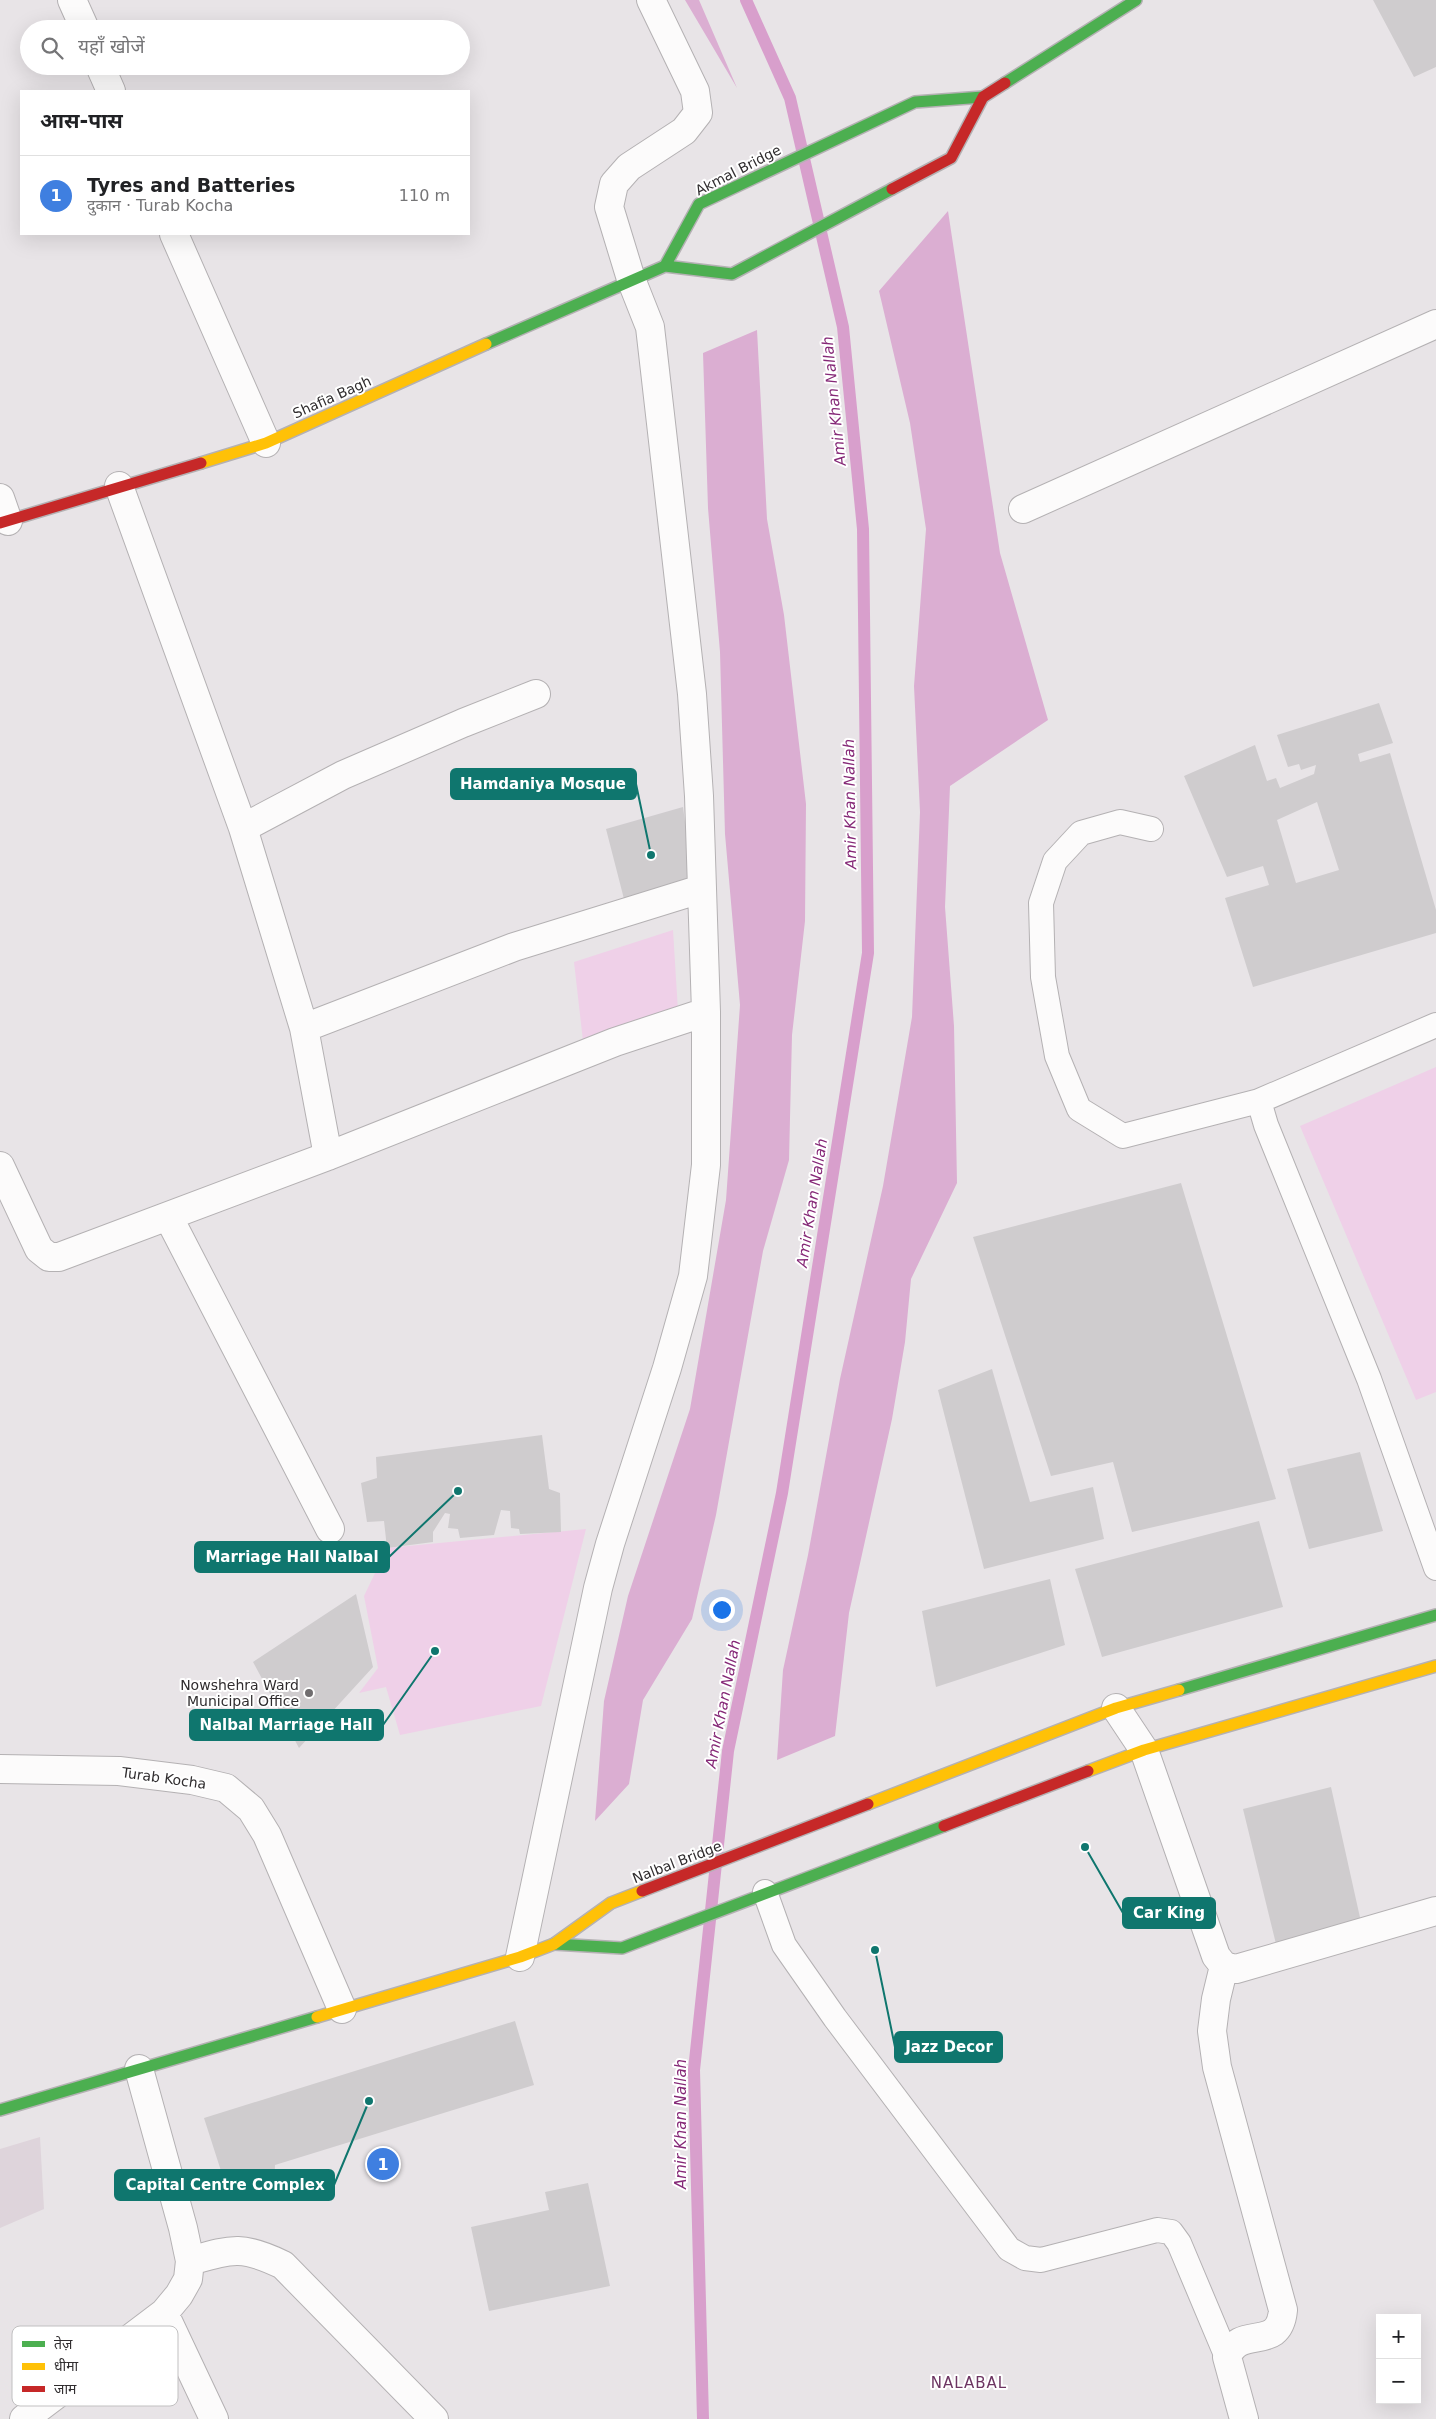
<!DOCTYPE html>
<html lang="hi">
<meta charset="utf-8">
<style>
body{margin:0;font-family:"DejaVu Sans","Noto Sans Devanagari",sans-serif;background:#f2f2f2;color:#202124}
.controls{position:absolute;right:15px;bottom:15px;display:grid;overflow:hidden;border-radius:0px;box-shadow:0 5px 20px #0002}
.controls button{width:45px;height:45px;display:grid;place-items:center;padding:0;border:0;border-bottom:1px solid #e0e0e0;background:#fff;color:#202124;font:25px sans-serif}
.you{position:absolute;left:721px;top:1609px;width:18px;height:18px;margin:-12px;border:4px solid #fff;border-radius:50%;background:#1a73e8;box-shadow:0 0 0 8px #1a73e833}
.badge{display:grid;place-items:center;width:32px;height:32px;border-radius:50%;background:#0b8043;color:#fff;font-size:16px;font-weight:700}
.pin{position:absolute;translate:-50% -50%;border:2px solid #fff;box-shadow:0 1px 5px #0006}
.list{margin:0;padding:0;list-style:none}
h2{display:flex;justify-content:space-between;align-items:center;height:65px;margin:0;padding:0 20px;font-size:21px}
h2 small{font-size:16px;font-weight:400;color:#757577}
.list li{display:grid;grid-template-columns:32px 1fr auto;gap:15px;align-items:center;box-sizing:border-box;height:80px;padding:0 20px;border-top:1px solid #e0e0e0}
.list b{display:block;font-size:19px;white-space:nowrap}
.list p{margin:0;font-size:16px;white-space:nowrap;color:#757577}
.list em{font-size:16px;font-style:normal;color:#757577}
.icon{flex:none;width:28px;height:28px;fill:none;stroke:currentColor;stroke-width:2;stroke-linecap:round;stroke-linejoin:round}
.map{position:relative;flex:none;width:1436px;height:2419px;overflow:hidden}
.search{position:absolute;background:#fff;box-shadow:0 5px 20px #0002;left:20px;top:20px;width:450px;height:55px;display:flex;align-items:center;gap:12px;box-sizing:border-box;padding:0 18px;border-radius:28px;color:#757577;font-size:19px}
.panel{position:absolute;background:#fff;box-shadow:0 5px 20px #0002;left:20px;top:90px;width:450px;height:145px;border-radius:0px}
.map>svg:first-child{display:block}
.built{fill:#ded4db}
.green{fill:#efd0e8}
.forest{fill:#dbaed2}
.lines{fill:none;stroke-linecap:round;stroke-linejoin:round}
.stream{stroke:#d89fcc;stroke-width:12}
.building{fill:#cfccce;fill-rule:evenodd}
.lane-casing{stroke:#b4b1b3;stroke-width:26}
.street-casing{stroke:#b4b1b3;stroke-width:30}
.fast-casing{stroke:#b4b1b3;stroke-width:14}
.slow-casing{stroke:#b4b1b3;stroke-width:14}
.jam-casing{stroke:#b4b1b3;stroke-width:14}
.lane{stroke:#fcfbfb;stroke-width:24}
.street{stroke:#fcfbfb;stroke-width:28}
.fast{stroke:#4caf50;stroke-width:11}
.slow{stroke:#ffc107;stroke-width:11}
.jam{stroke:#c62828;stroke-width:11}
.poi-dot{fill:#706d6f;stroke:#fff;stroke-width:2}
.labels{text-anchor:middle;dominant-baseline:central;stroke-width:4;stroke-linejoin:round;paint-order:stroke}
.street-label{font-size:14px;fill:#302d2f;stroke:#fff}
.poi-label{font-size:14px;fill:#302d2f;stroke:#fff;text-anchor:end}
.water-label{font-size:15px;font-style:italic;fill:#852877;stroke:#fff}
.neighbourhood-label{font-size:15px;letter-spacing:1px;fill:#6d3562;stroke:#fff}
.key{fill:#fff;stroke:#c1c0c1;stroke-width:1}
.key-label{font-size:14px;fill:#302d2f}
.leader{fill:none;stroke:#0f766e;stroke-width:2}
.callout-dot{fill:#0f766e;stroke:#fff;stroke-width:2}
.callout{fill:#0f766e;stroke:#0f766e;stroke-width:2}
.callout-label{font-size:15px;text-anchor:middle;font-weight:bold;fill:#fff}
</style>
<div class="map">
<svg width="1436" height="2419" viewBox="0 0 1436 2419">
<rect width="100%" height="100%" fill="#e8e4e7"/>
<path class="built" d="M40 2137 44 2209 0 2228V2149Z"/>
<path class="green" d="M673 930 678 1011 583 1041 574 962Z
M1436 1067V1392L1416 1400 1300 1126Z
M586 1529 541 1706 400 1735 386 1687 359 1693 378 1668 364 1596 387 1548Z"/>
<path class="forest" d="M685 0H699L737 88Z
M948 211 1000 553 1048 720 950 786 945 907 954 1026 957 1183 911 1279 905 1342 892 1419 849 1613 835 1736 777 1760 783 1670 808 1555 840 1379 883 1186 912 1017 920 812 914 686 926 529 910 423 879 291Z
M757 330 767 519 784 615 806 804 805 921 792 1035 789 1160 763 1251 716 1515 692 1619 643 1700 629 1784 595 1821 604 1701 628 1596 690 1409 726 1200 740 1005 725 834 720 652 708 508 703 353Z"/>
<g class="lines">
<path class="stream" d="M703 2419 694 2070 728 1751 782 1493 868 953 863 529 843 327 790 98 746 0"/>
</g>
<path class="building" d="M1373 0H1436V67L1414 77Z
M1379 703 1393 743 1358 754 1360 762 1390 753 1436 910V933L1253 987 1225 898 1269 885 1263 866 1227 877 1184 776 1255 745 1267 781 1276 778 1280 788 1314 774 1316 765 1301 770 1299 764 1288 767 1277 735ZM1317 802 1339 870 1296 883 1277 820Z
M683 807 693 881 624 899 606 829Z
M1181 1183 1276 1499 1132 1532 1113 1462 1051 1476 973 1237Z
M992 1369 1030 1502 1093 1487 1104 1539 984 1569 938 1390Z
M542 1435 549 1489 560 1493 561 1532 520 1534 519 1529 511 1528 510 1511 501 1510 494 1535 460 1538 458 1529 448 1528 450 1514 445 1513 433 1532V1542L387 1548 384 1521 367 1522 361 1483 377 1478 376 1457Z
M1360 1452 1383 1531 1309 1549 1287 1469Z
M1259 1521 1283 1607 1102 1657 1075 1569Z
M1050 1579 1065 1645 936 1687 922 1611Z
M356 1594 373 1667 299 1748 253 1662Z
M1331 1787 1361 1922 1276 1944 1243 1809Z
M515 2021 534 2085 275 2165 274 2186 230 2199 204 2118Z
M588 2183 610 2286 489 2311 471 2227 549 2210 545 2192Z"/>
<g class="lines">
<defs>
<path id="lane" d="M1151 829 1120 822 1081 833 1055 861 1041 903 1043 977 1057 1056 1079 1109 1123 1136 1259 1101 1266 1125 1369 1379 1436 1568
M1259 1101 1436 1025
M765 1892 784 1945 835 2018 1009 2249 1025 2258 1041 2260 1157 2230 1171 2232 1179 2243 1227 2357"/>
<path id="street" d="M72 0 85 29
M100 66 111 91
M174 234 266 443
M119 486 243 828 304 1028 328 1156
M0 498 8 521
M1023 509 1436 324
M243 828 343 775 463 723 536 694
M304 1028 514 947 701 889
M0 1166 39 1249 49 1257H59L328 1156 615 1042 706 1012
M168 1216 330 1529
M1116 1708 1144 1750 1216 1956 1224 1966 1236 1969 1436 1911
M0 1769 119 1771 192 1780 226 1788 251 1809 267 1835 342 2009
M520 1957 598 1588 610 1544 667 1368 693 1276 706 1165V1012L699 796 692 694 650 327 631 279 609 207 614 184 629 167 684 131 698 113 695 91 651 0
M1224 1966 1216 1999 1212 2031 1217 2067 1283 2310C1279 2354 1240 2323 1227 2357L1244 2419
M190 2261C232 2249 242 2245 283 2265L434 2419
M164 2313 214 2419
M24 2419 164 2313 179 2295 188 2279 190 2261 183 2228 139 2069"/>
<path id="fast" d="M1005 83 1136 0
M665 266 699 204 915 102 983 97
M486 344 665 266 732 274 892 189
M1179 1690 1436 1615
M554 1944 622 1948 944 1826
M0 2110 317 2017"/>
<path id="slow" d="M201 463 266 443 486 344
M1088 1771 1144 1750 1436 1666
M868 1804 1116 1708 1179 1690
M317 2017 520 1957 554 1944 611 1903 642 1891"/>
<path id="jam" d="M892 189 951 158 983 97 1005 83
M0 523 201 463
M944 1826 1088 1771
M642 1891 868 1804"/>
</defs>
<use href="#lane" class="lane-casing"/>
<use href="#street" class="street-casing"/>
<use href="#fast" class="fast-casing"/>
<use href="#slow" class="slow-casing"/>
<use href="#jam" class="jam-casing"/>
<use href="#lane" class="lane"/>
<use href="#street" class="street"/>
<use href="#fast" class="fast"/>
<use href="#slow" class="slow"/>
<use href="#jam" class="jam"/>
</g>
<circle class="poi-dot" cx="309" cy="1693" r="5"/>
<g class="labels">
<g class="street-label">
<text transform="translate(738 170) rotate(-27)">Akmal Bridge</text>
<text transform="translate(332 397) rotate(-24)">Shafia Bagh</text>
<text transform="translate(164 1778) rotate(8)">Turab Kocha</text>
<text transform="translate(677 1862) rotate(-21)">Nalbal Bridge</text>
</g>
<g class="poi-label">
<text x="299" y="1685">Nowshehra Ward<tspan x="299" dy="16">Municipal Office</tspan></text>
</g>
<g class="water-label">
<text transform="translate(834 401) rotate(-96)">Amir Khan Nallah</text>
<text transform="translate(850 804) rotate(-91)">Amir Khan Nallah</text>
<text transform="translate(812 1203) rotate(-81)">Amir Khan Nallah</text>
<text transform="translate(723 1704) rotate(-79)">Amir Khan Nallah</text>
<text transform="translate(681 2124) rotate(-90)">Amir Khan Nallah</text>
</g>
<g class="neighbourhood-label">
<text x="969" y="2383">NALABAL</text>
</g>
</g>
<rect x="12" y="2326" width="166" height="80" rx="8" class="key"/>
<rect x="22" y="2341" width="23" height="6" fill="#4caf50"/>
<rect x="22" y="2363" width="23" height="7" fill="#ffc107"/>
<rect x="22" y="2386" width="23" height="6" fill="#c62828"/>
<g class="key-label">
<text x="54" y="2349">तेज़</text>
<text x="54" y="2371">धीमा</text>
<text x="54" y="2394">जाम</text>
</g>
<path class="leader" d="M651 855L636 784M458 1491L389 1557M435 1651L383 1725M1085 1847L1123 1913M875 1950L895 2047M369 2101L334 2185"/>
<g class="callout-dot">
<circle cx="651" cy="855" r="5"/>
<circle cx="458" cy="1491" r="5"/>
<circle cx="435" cy="1651" r="5"/>
<circle cx="1085" cy="1847" r="5"/>
<circle cx="875" cy="1950" r="5"/>
<circle cx="369" cy="2101" r="5"/>
</g>
<g class="callout">
<rect x="451" y="769" width="185" height="30" rx="5"/>
<rect x="195" y="1542" width="194" height="30" rx="5"/>
<rect x="190" y="1710" width="193" height="30" rx="5"/>
<rect x="1123" y="1898" width="92" height="30" rx="5"/>
<rect x="895" y="2032" width="107" height="30" rx="5"/>
<rect x="115" y="2170" width="219" height="30" rx="5"/>
</g>
<g class="callout-label">
<text x="543" y="789">Hamdaniya Mosque</text>
<text x="292" y="1562">Marriage Hall Nalbal</text>
<text x="286" y="1730">Nalbal Marriage Hall</text>
<text x="1169" y="1918">Car King</text>
<text x="949" y="2052">Jazz Decor</text>
<text x="225" y="2190">Capital Centre Complex</text>
</g>
</svg>
<div class="controls">
<button>+</button>
<button>−</button>
</div>
<div class="you"></div>
<div class="pin badge" style="left:383px;top:2164px;background:#3f7fe0">1</div>
<div class="search"><svg class="icon" aria-label="search" viewBox="0 0 24 24"><circle cx="10" cy="10" r="6"/><path d="M15 15l6 6"/></svg>यहाँ खोजें</div>
<section class="panel">
<h2>आस-पास<small></small></h2>
<ul class="list">
<li><span class="badge" style="background:#3f7fe0">1</span><div><b>Tyres and Batteries</b><p>दुकान · Turab Kocha</p></div><em>110 m</em></li>
</ul>
</section>
</div>
